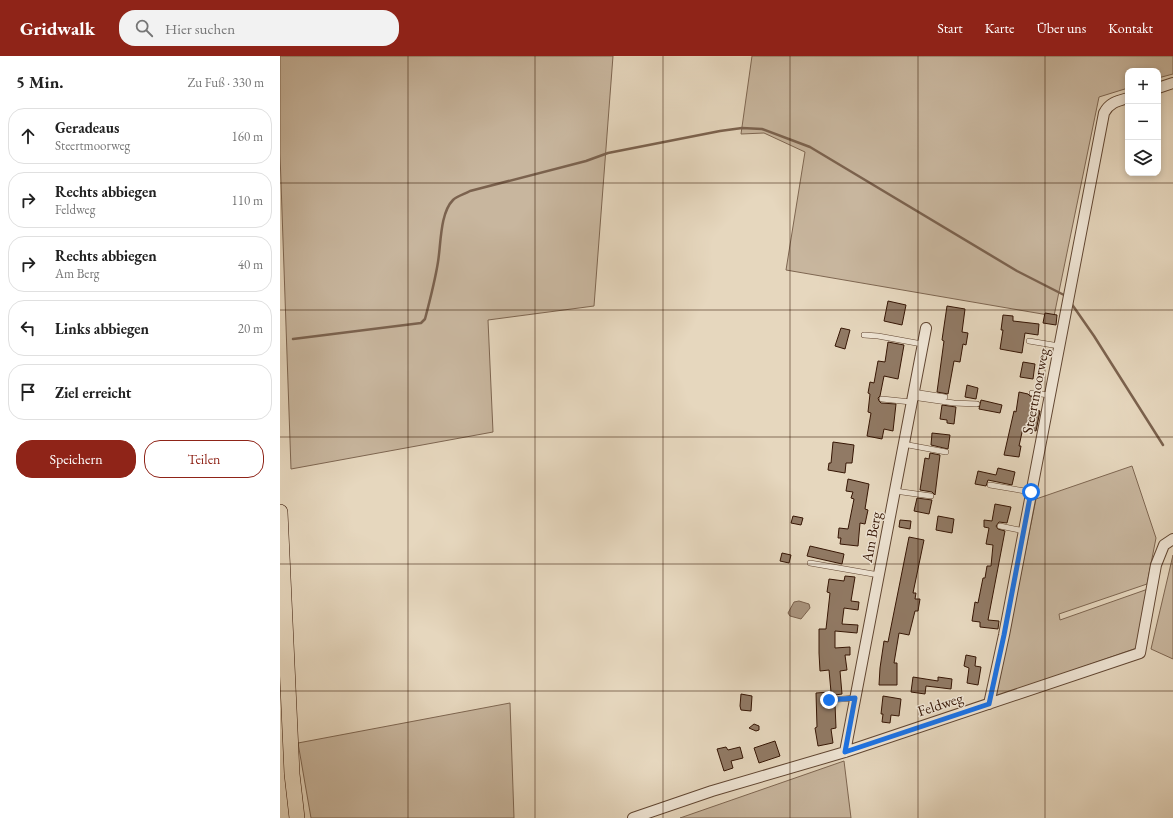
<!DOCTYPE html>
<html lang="de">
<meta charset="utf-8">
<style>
body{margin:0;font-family:"EB Garamond",serif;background:#f2f2f2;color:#222}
.controls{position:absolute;right:12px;top:12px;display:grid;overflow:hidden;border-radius:8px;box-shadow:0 2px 6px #0003}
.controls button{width:36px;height:36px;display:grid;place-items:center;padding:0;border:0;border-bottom:1px solid #e0e0e0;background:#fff;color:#222;font:20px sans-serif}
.stop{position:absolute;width:12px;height:12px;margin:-9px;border:3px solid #1a73e8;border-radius:50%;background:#fff}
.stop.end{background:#1a73e8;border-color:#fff;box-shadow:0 1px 4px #0008}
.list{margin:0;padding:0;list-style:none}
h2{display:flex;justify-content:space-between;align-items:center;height:52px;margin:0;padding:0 16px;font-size:17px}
h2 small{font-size:13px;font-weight:400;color:#767676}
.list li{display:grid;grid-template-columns:26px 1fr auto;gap:12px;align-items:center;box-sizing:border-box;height:56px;margin:0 8px 8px;padding:0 8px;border:1px solid #e0e0e0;border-radius:16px}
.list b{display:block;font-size:15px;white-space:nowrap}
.list p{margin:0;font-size:13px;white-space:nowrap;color:#767676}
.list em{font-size:13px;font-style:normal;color:#767676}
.actions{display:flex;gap:8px;padding:12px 16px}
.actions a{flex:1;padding:9px 0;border:1px solid #8f2418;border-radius:16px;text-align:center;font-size:14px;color:#8f2418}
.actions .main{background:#8f2418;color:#fff}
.icon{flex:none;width:22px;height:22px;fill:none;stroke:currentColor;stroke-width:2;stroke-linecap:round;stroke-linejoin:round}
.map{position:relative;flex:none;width:893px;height:762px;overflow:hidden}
header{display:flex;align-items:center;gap:24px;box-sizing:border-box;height:56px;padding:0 20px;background:#8f2418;color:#fff}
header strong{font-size:19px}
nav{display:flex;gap:22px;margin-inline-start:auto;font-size:14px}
.search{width:280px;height:36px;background:#f2f2f2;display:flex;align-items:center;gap:10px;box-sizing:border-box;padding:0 14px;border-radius:16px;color:#767676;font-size:15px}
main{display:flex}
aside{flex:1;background:#fff}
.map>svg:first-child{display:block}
.green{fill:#c8b69e;stroke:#7e6651}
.water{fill:#aa957f;stroke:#7b624e}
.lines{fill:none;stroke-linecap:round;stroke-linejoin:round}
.stream{stroke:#7b624e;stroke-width:2.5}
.building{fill:#917a65;stroke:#351504}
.lane-casing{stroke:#614632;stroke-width:6}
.street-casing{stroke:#614632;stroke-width:12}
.primary-casing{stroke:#351504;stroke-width:16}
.lane{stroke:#efe5d5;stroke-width:5}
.street{stroke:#efe5d5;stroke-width:10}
.primary{stroke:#e6d7be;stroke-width:15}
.route{stroke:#1a73e8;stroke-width:5}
.grid{fill:none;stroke:#351504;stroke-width:1;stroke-opacity:0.55}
.labels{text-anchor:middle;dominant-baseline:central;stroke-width:3;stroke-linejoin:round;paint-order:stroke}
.street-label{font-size:15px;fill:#351504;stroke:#efe5d5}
</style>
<header>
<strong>Gridwalk</strong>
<div class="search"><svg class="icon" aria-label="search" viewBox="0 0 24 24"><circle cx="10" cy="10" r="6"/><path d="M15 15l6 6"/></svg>Hier suchen</div>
<nav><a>Start</a><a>Karte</a><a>Über uns</a><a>Kontakt</a></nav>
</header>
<main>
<aside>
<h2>5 Min.<small>Zu Fuß · 330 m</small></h2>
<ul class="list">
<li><svg class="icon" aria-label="ahead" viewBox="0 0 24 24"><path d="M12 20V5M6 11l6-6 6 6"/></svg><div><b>Geradeaus</b><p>Steertmoorweg</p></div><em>160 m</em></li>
<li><svg class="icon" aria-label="right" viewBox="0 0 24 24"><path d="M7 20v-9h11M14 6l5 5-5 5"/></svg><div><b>Rechts abbiegen</b><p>Feldweg</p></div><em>110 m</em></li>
<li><svg class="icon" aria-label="right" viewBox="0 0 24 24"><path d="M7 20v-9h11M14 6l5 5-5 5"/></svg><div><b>Rechts abbiegen</b><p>Am Berg</p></div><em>40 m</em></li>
<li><svg class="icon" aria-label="left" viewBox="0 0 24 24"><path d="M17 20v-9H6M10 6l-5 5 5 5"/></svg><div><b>Links abbiegen</b></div><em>20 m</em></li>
<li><svg class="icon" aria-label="arrive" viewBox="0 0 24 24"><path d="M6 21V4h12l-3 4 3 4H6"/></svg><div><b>Ziel erreicht</b></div></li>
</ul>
<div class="actions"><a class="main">Speichern</a><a>Teilen</a></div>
</aside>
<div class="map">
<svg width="893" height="762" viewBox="0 0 893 762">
<rect width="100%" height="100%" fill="#e6d7be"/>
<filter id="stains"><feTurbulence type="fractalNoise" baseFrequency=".005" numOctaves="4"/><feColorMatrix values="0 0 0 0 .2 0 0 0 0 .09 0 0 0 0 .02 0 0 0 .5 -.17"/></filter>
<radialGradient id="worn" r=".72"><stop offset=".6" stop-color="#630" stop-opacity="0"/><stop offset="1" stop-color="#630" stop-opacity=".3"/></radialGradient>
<path class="green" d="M0 0H333L314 250 208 264 213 376 11 413 0 98Z
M472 0H893V18L878 22V15H848V32L819 41 774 260 506 214 525 96 484 77 461 78Z
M852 410 876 482 867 528 779 558 780 564 868 533 857 592 716 641 756 443Z
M893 499V603L871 593Z
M230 647 234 762H31L18 687Z
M564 705 571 762H400Z"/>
<path class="water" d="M519 545 529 548 530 552 521 563 510 560 508 557 514 546Z"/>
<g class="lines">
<path class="stream" d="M791 247 814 280 883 389
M13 283 141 267 145 263C150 244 155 225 158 206 161 188 160 157 173 144 177 140 185 138 190 135L306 105 328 97 440 75 462 72 482 73 530 91 737 215 784 239"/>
</g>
<path class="building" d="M608 245 626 249 622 269 604 265Z
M667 250 685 253 682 276 688 277 686 289 683 288 680 306 674 305 668 338 657 336 664 285 662 284Z
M765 257 777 259 776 269 763 267Z
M723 259 733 260V265L759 268 758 279 745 277 742 297 720 293 723 274H721Z
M561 272 570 274 565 293 555 290Z
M608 286 624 289 618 323 604 320 600 340 598 342 599 345 601 347 616 348 613 375 604 373 602 383 587 380 591 357 588 356 590 338 588 337 590 326 594 327 598 305 605 306Z
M743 306 755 308 753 323 740 321Z
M687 329 698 332 696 343 685 341Z
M739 336 748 338 750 340 753 341 751 353 760 355 756 375 743 372 739 390H741L739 401 724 399 734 355 736 356Z
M701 344 722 349 720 357 699 353Z
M662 349 676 351 674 368 667 367V364L660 363Z
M652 377 670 379 668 393 651 389Z
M553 386 574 389 572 407H566L565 417 548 414 549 407H551Z
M650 397 660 399 655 439 652 436 640 434 645 402 649 403Z
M718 412 735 416 732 429 708 424 706 430 695 428 698 415 716 419Z
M568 423 589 428 585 453 588 454 585 468 580 467 578 490 560 488 561 482H558L559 472 568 473 574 443 571 442 573 436 566 435Z
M637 442 652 444 649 458 634 455Z
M715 448 731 451 727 467 719 466 716 470 718 473 725 475 708 564 719 565 718 573 700 571V566L692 565 695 546 698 547 703 522H705L707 510H711L713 489 706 488 709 472 704 471V464L712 465Z
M513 460 523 462 521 469 511 467Z
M658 460 674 463 672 477 656 474Z
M620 464 631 465 630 473 619 471Z
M629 481 644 484 633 537H636L635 543H640L638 555H635L629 579 619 577 614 607H617V629H599L600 612 604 585 608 586Z
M530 490 564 498 562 508 527 500Z
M502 497 511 499 509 507 500 505Z
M565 520 575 521 571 545 579 546 578 554 564 552 562 568 578 569 577 577 555 575V592L570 591V599H565L567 614 560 615 562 638 548 640 545 643 546 646 548 648H555L556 672 551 673 553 687 538 690 535 672 537 671 536 637 551 636 549 614 540 615 539 597V573H546L550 537 547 536 549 523 564 525Z
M686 599 696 601 695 610 701 611 698 629 687 627 689 612 684 610Z
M633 621 658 625V621L672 623 671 633 646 630 645 638 631 636Z
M461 638 472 640 471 655 461 654 460 650Z
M603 640 621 643 619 660 611 659 610 667 602 666 603 658H601Z
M474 668 479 670V674L476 675 469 672Z
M495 685 500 700 479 707 474 692Z
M446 691 448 694 460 691 463 702 451 705 453 712 444 715 437 693Z"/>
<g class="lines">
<defs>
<path id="lane" d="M584 279 598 280 642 288
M749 285 779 290
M633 336 665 341
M752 337 770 339
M632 341 674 347 697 348
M602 343 631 346
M623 388 666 396
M710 429 751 436
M615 435 651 440
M720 470 744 475
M530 507 599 519
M549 644 575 642"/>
<path id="street" d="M878 32 893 27
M709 648 724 579 824 57C829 47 837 45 848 42
M565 696 646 272
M353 762 432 735 565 696 860 597 876 509 884 489 893 483"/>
<path id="primary" d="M0 456 12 718 17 762"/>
</defs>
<use href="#lane" class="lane-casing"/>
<use href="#street" class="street-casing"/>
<use href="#primary" class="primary-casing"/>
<use href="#lane" class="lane"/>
<use href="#street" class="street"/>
<use href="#primary" class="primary"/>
</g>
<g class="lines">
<path class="route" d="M549 644 575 642 565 696 709 648 724 579 751 436"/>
</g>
<path class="grid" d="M128 0V762M255 0V762M383 0V762M510 0V762M638 0V762M765 0V762M0 127H893M0 254H893M0 381H893M0 508H893M0 635H893"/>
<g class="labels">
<g class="street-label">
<text transform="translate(755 335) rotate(-79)">Steertmoorweg</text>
<text transform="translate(591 481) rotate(-79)">Am Berg</text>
<text transform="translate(660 648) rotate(-18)">Feldweg</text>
</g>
</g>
<rect width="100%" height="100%" filter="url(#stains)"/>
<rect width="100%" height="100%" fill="url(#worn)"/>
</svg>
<div class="controls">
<button>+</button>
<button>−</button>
<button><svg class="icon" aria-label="layers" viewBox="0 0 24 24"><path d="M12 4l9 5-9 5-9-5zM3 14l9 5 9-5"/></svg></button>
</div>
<div class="stop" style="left:751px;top:436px"></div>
<div class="stop end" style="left:549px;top:644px"></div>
</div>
</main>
